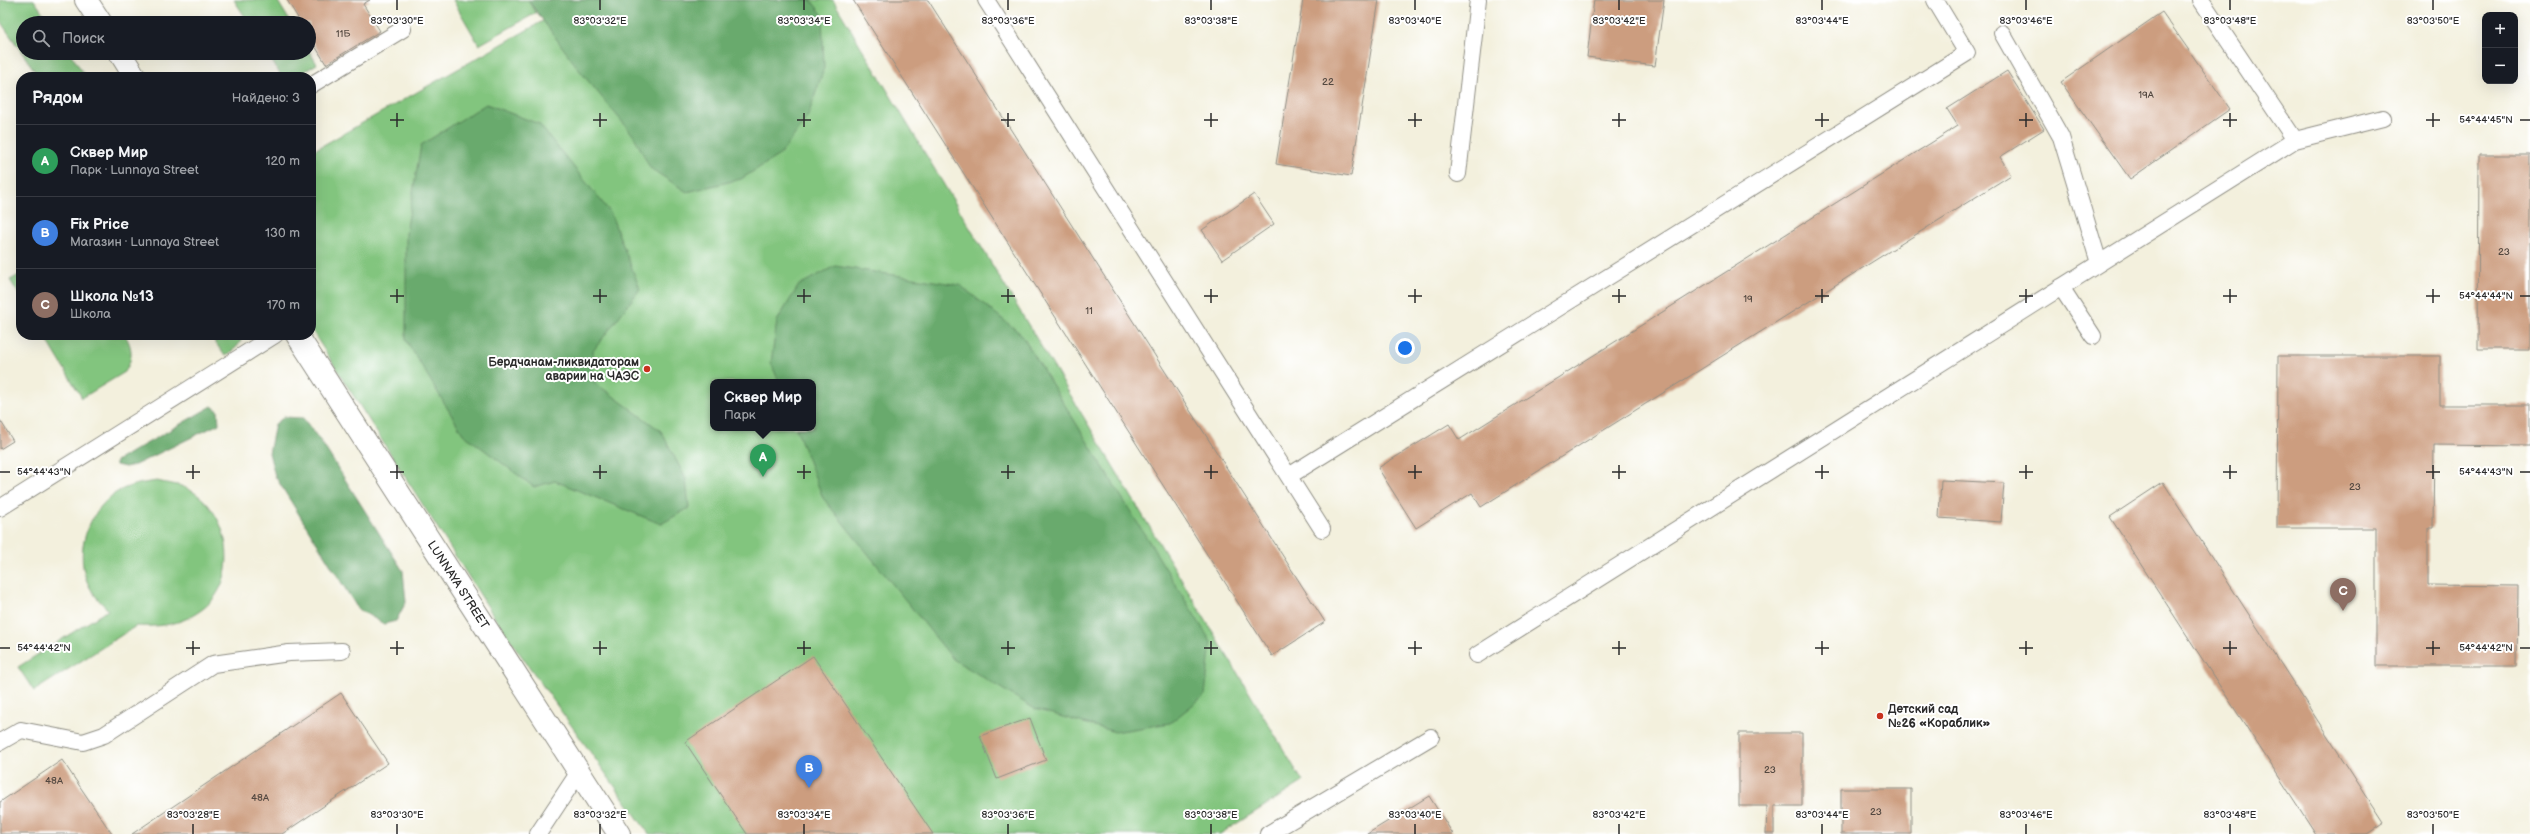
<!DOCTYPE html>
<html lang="ru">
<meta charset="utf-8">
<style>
body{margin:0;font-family:"Balsamiq Sans",sans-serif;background:#242831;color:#f1f3f6}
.controls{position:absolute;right:12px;top:12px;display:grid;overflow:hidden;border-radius:8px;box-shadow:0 4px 16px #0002}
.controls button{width:36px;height:36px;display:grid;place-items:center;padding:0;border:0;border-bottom:1px solid #363941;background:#171b24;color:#f1f3f6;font:20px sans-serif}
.you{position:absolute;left:1405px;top:348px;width:14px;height:14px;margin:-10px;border:3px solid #fff;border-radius:50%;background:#1a73e8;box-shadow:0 0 0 6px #1a73e833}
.badge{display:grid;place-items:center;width:26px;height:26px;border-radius:50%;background:#db2777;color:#fff;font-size:13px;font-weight:700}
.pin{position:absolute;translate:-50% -33px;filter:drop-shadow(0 1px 2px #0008)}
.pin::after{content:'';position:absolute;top:21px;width:14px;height:12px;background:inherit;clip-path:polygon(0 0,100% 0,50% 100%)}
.popup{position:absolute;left:710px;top:379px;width:106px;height:52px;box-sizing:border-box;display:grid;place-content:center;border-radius:8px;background:#171b24;filter:drop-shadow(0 1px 3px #0005);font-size:13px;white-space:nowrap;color:#9ea1a6}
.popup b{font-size:15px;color:#f1f3f6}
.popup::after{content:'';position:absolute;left:50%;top:100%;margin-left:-8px;border:8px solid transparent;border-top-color:#171b24}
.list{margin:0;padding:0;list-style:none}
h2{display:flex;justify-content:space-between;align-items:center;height:52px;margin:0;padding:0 16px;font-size:17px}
h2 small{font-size:13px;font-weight:400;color:#9ea1a6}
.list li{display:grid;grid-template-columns:26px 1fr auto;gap:12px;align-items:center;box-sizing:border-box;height:72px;padding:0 16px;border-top:1px solid #363941}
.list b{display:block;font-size:15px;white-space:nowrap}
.list p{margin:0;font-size:13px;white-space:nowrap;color:#9ea1a6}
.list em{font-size:13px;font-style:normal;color:#9ea1a6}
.icon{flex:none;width:22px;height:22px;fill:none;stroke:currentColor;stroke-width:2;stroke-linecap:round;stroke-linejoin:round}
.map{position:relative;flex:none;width:2530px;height:834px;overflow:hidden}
.search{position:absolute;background:#171b24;box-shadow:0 4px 16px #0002;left:16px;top:16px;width:300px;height:44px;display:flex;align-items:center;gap:10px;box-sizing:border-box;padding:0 14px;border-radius:22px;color:#9ea1a6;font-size:15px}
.panel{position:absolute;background:#171b24;box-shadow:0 4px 16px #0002;left:16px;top:72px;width:300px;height:268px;border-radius:16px}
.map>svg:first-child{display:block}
.green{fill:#82c57e;stroke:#567854;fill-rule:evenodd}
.forest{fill:#69aa6d;stroke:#4a6a4c}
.building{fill:#cc9d7f}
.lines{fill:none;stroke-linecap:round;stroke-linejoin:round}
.service-casing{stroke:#8f8e84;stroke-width:18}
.tertiary-casing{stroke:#8f8e84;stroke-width:24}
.service{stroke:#fff;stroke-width:16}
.tertiary{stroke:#fff;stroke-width:22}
.ticks{fill:none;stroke:#2b2b2b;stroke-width:1.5}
.poi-dot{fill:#c8321e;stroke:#fff;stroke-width:1.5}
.labels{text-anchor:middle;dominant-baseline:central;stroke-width:4;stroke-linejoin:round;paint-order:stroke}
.number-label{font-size:10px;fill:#534840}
.poi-label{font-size:12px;font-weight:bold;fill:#2b2b2b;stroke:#fff;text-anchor:end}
.street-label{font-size:12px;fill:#2b2b2b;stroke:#fff}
.ticks-label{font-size:10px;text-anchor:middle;fill:#2b2b2b;stroke:#fff;stroke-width:4;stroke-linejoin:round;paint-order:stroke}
</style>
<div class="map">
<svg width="2530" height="834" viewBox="0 0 2530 834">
<rect width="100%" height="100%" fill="#fff"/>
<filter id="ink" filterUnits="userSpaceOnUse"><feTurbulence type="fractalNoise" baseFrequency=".025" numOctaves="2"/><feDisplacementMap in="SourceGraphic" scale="8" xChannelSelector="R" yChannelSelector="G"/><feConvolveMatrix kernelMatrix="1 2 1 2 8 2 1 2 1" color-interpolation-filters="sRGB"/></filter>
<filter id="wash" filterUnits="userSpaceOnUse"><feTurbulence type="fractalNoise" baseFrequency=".012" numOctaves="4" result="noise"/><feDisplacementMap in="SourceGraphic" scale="16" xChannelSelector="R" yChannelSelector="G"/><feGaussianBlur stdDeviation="0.9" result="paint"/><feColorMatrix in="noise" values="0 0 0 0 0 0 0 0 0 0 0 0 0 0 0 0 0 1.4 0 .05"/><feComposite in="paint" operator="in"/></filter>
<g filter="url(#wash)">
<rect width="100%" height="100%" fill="#f3f0dd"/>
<path class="green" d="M0 0H34L50 23H23V53H70L86 77H39L0 21Z
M234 0H277L291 23H249Z
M453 0H528L536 13 479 45Z
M580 0H833L1303 782 1220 834H649L500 626 311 329V152ZM713 382H813V428H713Z
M309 51 317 64 295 77H282L267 53H309Z
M21 274V298L10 280Z
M44 335H125C133 348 133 358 125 372L82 398Z
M210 335H242C241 346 233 350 225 356Z
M157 481C165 483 174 484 181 486 230 503 245 581 200 611 180 625 160 627 136 626L34 691 18 667 108 610C104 605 98 600 94 594 71 562 84 516 114 494 127 485 142 483 157 481Z"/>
<path class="forest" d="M528 0H811L822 14 824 68 808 116 781 154 741 179 687 192 650 168 634 136 580 71Z
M486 104 539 124 610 212 640 289 593 351 594 382 661 431 686 479 689 508 661 524 555 481 534 487 463 434 406 340V233L421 145Z
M835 266 960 285 1021 334 1211 642 1205 695 1170 723 1115 732 1035 709 953 659 823 498 796 428H813V382H779L771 363 777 321 799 285Z
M212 406 218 411 219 424 135 465 125 467 116 465V461Z
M284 417 303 418 322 443 403 571 406 602 396 621 384 624 358 609 275 476 269 453 275 424Z"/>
<g id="blocks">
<path class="building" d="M287 0H370L363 4 380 31 326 64 309 36V23H301Z
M853 0H928L1325 622 1272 656Z
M1303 0H1379L1351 176 1276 164Z
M1594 0H1664L1655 66 1587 57Z
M2162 12 2230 109 2130 179 2061 82Z
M2007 71 2044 129 2000 157 2011 175 1481 507 1472 493 1416 528 1378 468 1449 424 1459 440 1958 126 1947 109Z
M2479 155H2530V349H2478Z
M1254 194 1274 224 1222 260 1202 230Z
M2278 356H2440V405H2530V446L2434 445 2433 528H2428V585L2518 586 2517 666H2376V528H2277Z
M0 420 13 441 0 449Z
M1941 480 2004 483 2001 522 1939 518Z
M2163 482 2384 823 2367 834H2316L2110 517Z
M813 656 933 834H747L685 742Z
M341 693 388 763 282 834H132Z
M1030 718 1046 760 997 779 980 736Z
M1739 733H1802V806H1774V834H1766L1767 806H1739Z
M62 760 112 834H0V802Z
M1841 789H1911V834H1841Z
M1429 796 1453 834H1367Z"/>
</g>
</g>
<g filter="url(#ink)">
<use href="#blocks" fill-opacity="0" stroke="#8f8e84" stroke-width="1"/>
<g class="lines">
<defs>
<path id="service" d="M986 0 1322 529
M2002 33 2061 137 2099 263
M311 85 403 29
M2295 140 2383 118
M1458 174 1478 0
M2061 287 2093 336
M1289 476 1967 53 1935 0
M0 508 275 335
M1477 655 2295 140 2201 0
M0 742 21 730 83 742 104 735 213 664 289 653 342 651
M538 834 579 772
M1268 834 1431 737"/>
<path id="tertiary" d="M86 0 101 23
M120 53 135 77
M297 335 619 834"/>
</defs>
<use href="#service" class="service-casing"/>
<use href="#tertiary" class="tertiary-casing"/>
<use href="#service" class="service"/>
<use href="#tertiary" class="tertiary"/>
</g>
</g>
<path class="ticks" d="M397 0V10M600 0V10M804 0V10M1008 0V10M1211 0V10M1415 0V10M1619 0V10M1822 0V10M2026 0V10M2230 0V10M2433 0V10M397 113V127M600 113V127M804 113V127M1008 113V127M1211 113V127M1415 113V127M1619 113V127M1822 113V127M2026 113V127M2230 113V127M2433 113V127M390 120H404M593 120H607M797 120H811M1001 120H1015M1204 120H1218M1408 120H1422M1612 120H1626M1815 120H1829M2019 120H2033M2223 120H2237M2426 120H2440M2520 120H2530M397 289V303M600 289V303M804 289V303M1008 289V303M1211 289V303M1415 289V303M1619 289V303M1822 289V303M2026 289V303M2230 289V303M2433 289V303M390 296H404M593 296H607M797 296H811M1001 296H1015M1204 296H1218M1408 296H1422M1612 296H1626M1815 296H1829M2019 296H2033M2223 296H2237M2426 296H2440M2520 296H2530M193 465V479M397 465V479M600 465V479M804 465V479M1008 465V479M1211 465V479M1415 465V479M1619 465V479M1822 465V479M2026 465V479M2230 465V479M2433 465V479M0 472H10M186 472H200M390 472H404M593 472H607M797 472H811M1001 472H1015M1204 472H1218M1408 472H1422M1612 472H1626M1815 472H1829M2019 472H2033M2223 472H2237M2426 472H2440M2520 472H2530M193 641V655M397 641V655M600 641V655M804 641V655M1008 641V655M1211 641V655M1415 641V655M1619 641V655M1822 641V655M2026 641V655M2230 641V655M2433 641V655M0 648H10M186 648H200M390 648H404M593 648H607M797 648H811M1001 648H1015M1204 648H1218M1408 648H1422M1612 648H1626M1815 648H1829M2019 648H2033M2223 648H2237M2426 648H2440M2520 648H2530M193 824V834M397 824V834M600 824V834M804 824V834M1008 824V834M1211 824V834M1415 824V834M1619 824V834M1822 824V834M2026 824V834M2230 824V834M2433 824V834"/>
<g class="poi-dot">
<circle cx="647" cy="369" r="4"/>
<circle cx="1880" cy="716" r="4"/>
</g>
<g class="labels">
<g class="number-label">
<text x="343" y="34">11Б</text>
<text x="1328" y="82">22</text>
<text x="2146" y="95">19А</text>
<text x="2504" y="252">23</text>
<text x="1748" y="299">19</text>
<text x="1089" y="311">11</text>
<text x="2355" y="487">23</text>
<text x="1770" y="770">23</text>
<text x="54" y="781">48А</text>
<text x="260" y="798">48А</text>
<text x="1876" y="812">23</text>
</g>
<g class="poi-label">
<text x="639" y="362">Бердчанам-ликвидаторам<tspan x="639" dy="14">аварии на ЧАЭС</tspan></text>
<text x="1888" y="709" text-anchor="start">Детский сад<tspan x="1888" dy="14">№26 «Кораблик»</tspan></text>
</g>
<g class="street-label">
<text transform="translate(458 585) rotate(57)">LUNNAYA STREET</text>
</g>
</g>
<g class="ticks-label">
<text x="397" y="24">83°03'30"E</text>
<text x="600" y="24">83°03'32"E</text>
<text x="804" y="24">83°03'34"E</text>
<text x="1008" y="24">83°03'36"E</text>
<text x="1211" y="24">83°03'38"E</text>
<text x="1415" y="24">83°03'40"E</text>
<text x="1619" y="24">83°03'42"E</text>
<text x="1822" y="24">83°03'44"E</text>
<text x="2026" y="24">83°03'46"E</text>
<text x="2230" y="24">83°03'48"E</text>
<text x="2433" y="24">83°03'50"E</text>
<text x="2486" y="123">54°44'45"N</text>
<text x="2486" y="299">54°44'44"N</text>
<text x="44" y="475">54°44'43"N</text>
<text x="2486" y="475">54°44'43"N</text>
<text x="44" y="651">54°44'42"N</text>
<text x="2486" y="651">54°44'42"N</text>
<text x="193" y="818">83°03'28"E</text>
<text x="397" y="818">83°03'30"E</text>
<text x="600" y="818">83°03'32"E</text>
<text x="804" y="818">83°03'34"E</text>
<text x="1008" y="818">83°03'36"E</text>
<text x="1211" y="818">83°03'38"E</text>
<text x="1415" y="818">83°03'40"E</text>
<text x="1619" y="818">83°03'42"E</text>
<text x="1822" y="818">83°03'44"E</text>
<text x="2026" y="818">83°03'46"E</text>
<text x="2230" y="818">83°03'48"E</text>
<text x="2433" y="818">83°03'50"E</text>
</g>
</svg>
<div class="controls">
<button>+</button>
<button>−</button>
</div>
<div class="you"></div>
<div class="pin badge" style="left:763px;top:477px;background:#2e9e5b">A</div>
<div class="popup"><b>Сквер Мир</b>Парк</div>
<div class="pin badge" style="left:809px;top:788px;background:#3f7fe0">B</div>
<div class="pin badge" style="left:2343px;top:611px;background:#8d6e63">C</div>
<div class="search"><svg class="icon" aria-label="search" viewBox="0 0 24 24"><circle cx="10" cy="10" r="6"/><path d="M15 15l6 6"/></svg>Поиск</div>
<section class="panel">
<h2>Рядом<small>Найдено: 3</small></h2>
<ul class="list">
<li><span class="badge" style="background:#2e9e5b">A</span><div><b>Сквер Мир</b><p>Парк · Lunnaya Street</p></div><em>120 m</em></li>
<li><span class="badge" style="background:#3f7fe0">B</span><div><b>Fix Price</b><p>Магазин · Lunnaya Street</p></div><em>130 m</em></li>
<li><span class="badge" style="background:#8d6e63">C</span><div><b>Школа №13</b><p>Школа</p></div><em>170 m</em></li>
</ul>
</section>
</div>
